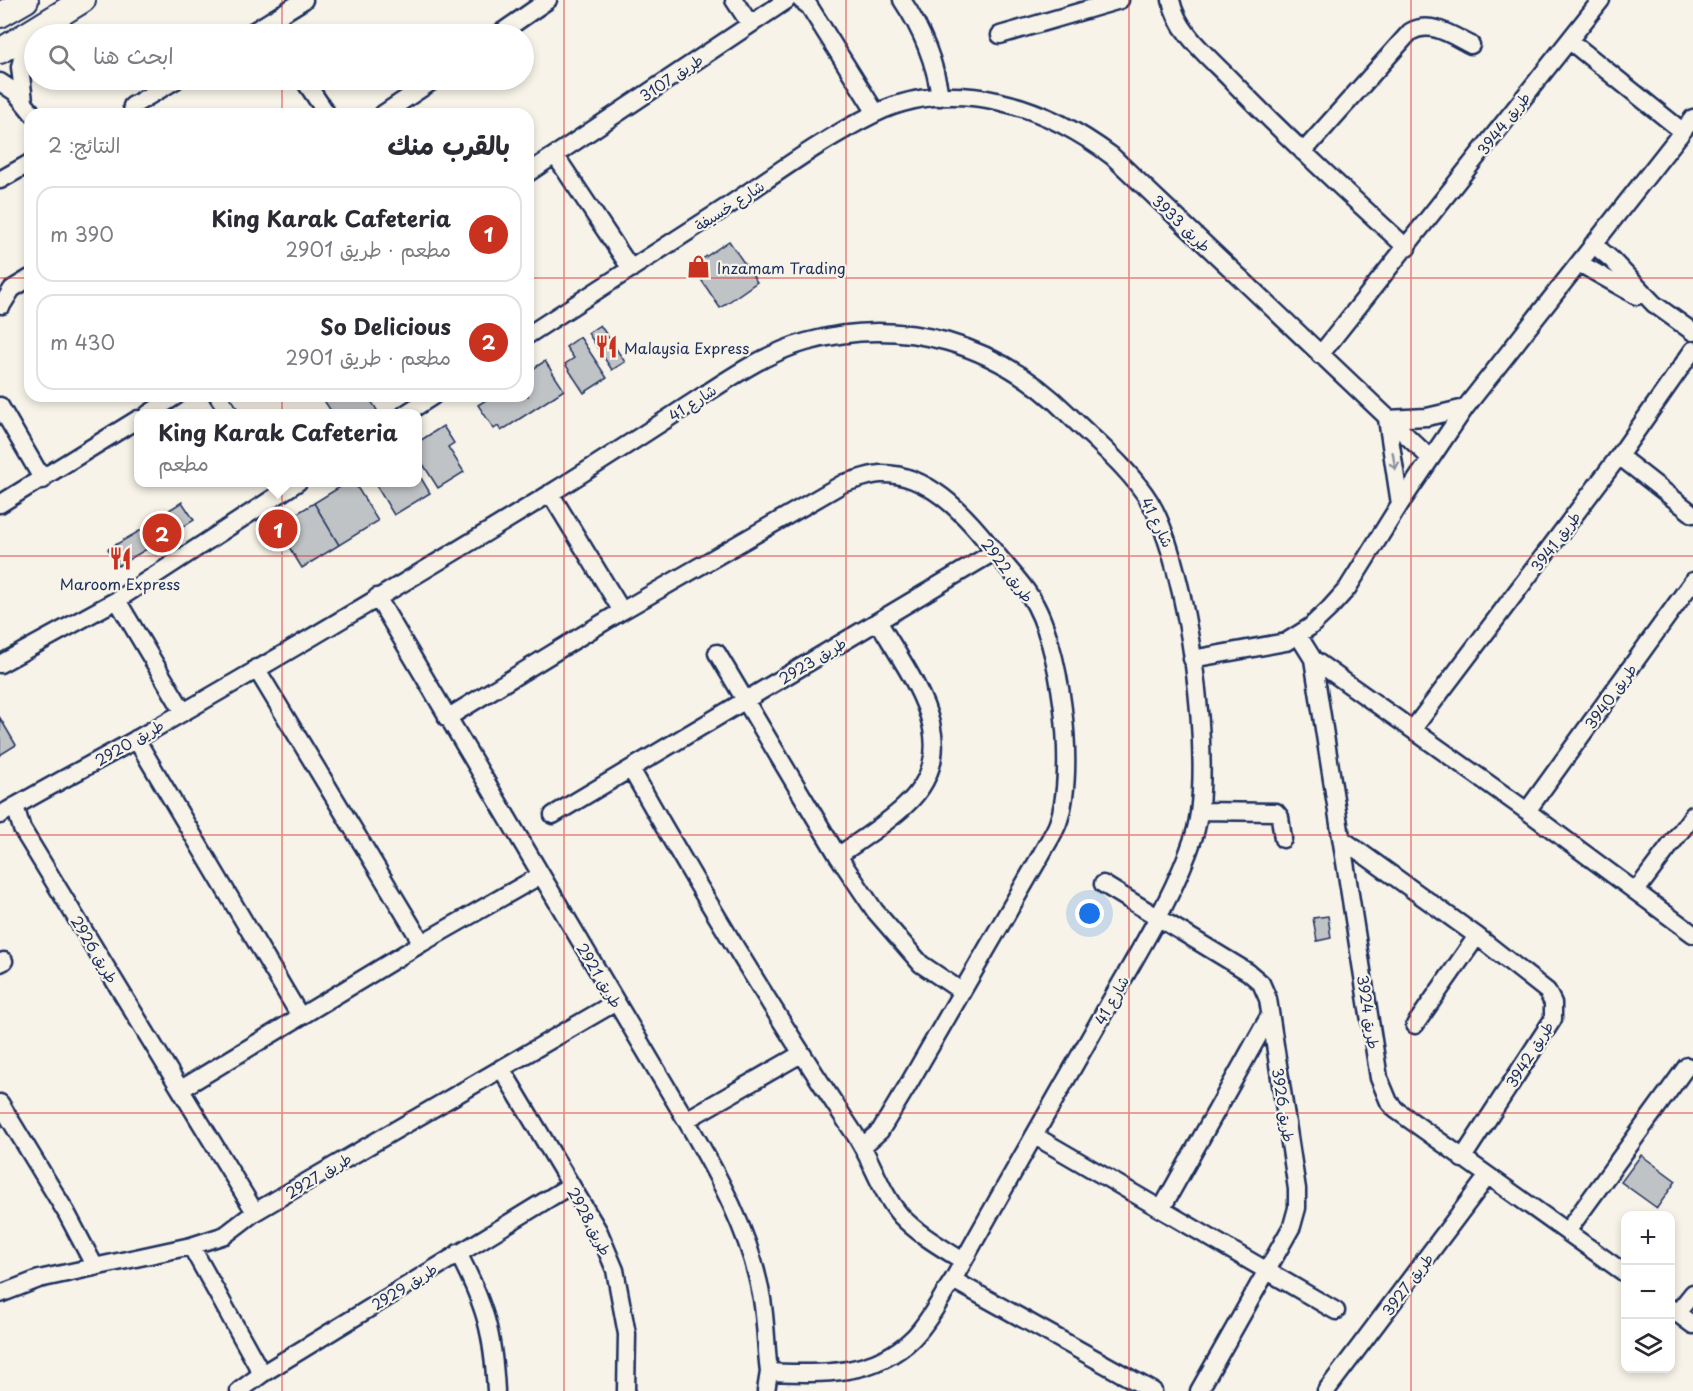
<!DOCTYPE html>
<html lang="ar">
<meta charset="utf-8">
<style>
body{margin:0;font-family:"Playpen Sans","Playpen Sans Arabic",sans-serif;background:#f2f2f3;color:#2b2b33;direction:rtl}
.controls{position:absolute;right:18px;bottom:18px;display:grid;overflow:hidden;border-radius:12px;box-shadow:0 3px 9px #0003}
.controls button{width:54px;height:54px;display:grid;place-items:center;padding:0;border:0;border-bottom:2px solid #e1e1e2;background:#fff;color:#2b2b33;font:30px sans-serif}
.you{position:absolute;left:1090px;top:914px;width:21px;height:21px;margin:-15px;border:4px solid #fff;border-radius:50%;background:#1a73e8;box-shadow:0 0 0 9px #1a73e833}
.badge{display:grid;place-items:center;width:39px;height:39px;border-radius:50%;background:#c8321e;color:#fff;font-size:20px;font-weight:700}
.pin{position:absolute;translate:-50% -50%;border:3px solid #fff;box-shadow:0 2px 6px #0006}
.popup{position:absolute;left:134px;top:409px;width:288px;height:78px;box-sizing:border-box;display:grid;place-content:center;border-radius:12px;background:#fff;filter:drop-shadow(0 2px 4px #0005);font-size:20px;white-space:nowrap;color:#7c7c81}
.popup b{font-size:22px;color:#2b2b33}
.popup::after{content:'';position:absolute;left:50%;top:100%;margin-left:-12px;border:12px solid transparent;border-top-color:#fff}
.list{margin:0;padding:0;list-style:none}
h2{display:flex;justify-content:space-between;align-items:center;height:78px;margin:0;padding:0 24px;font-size:26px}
h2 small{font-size:20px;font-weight:400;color:#7c7c81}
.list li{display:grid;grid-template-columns:39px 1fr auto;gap:18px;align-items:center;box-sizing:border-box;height:96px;margin:0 12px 12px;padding:0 12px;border:2px solid #e1e1e2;border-radius:18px}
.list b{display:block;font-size:22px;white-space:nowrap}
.list p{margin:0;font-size:20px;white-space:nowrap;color:#7c7c81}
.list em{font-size:20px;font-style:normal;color:#7c7c81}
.icon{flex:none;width:33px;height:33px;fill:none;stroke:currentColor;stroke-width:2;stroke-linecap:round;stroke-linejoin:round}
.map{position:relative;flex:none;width:1693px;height:1391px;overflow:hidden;direction:ltr}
.search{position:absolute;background:#fff;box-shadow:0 3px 9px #0003;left:24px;top:24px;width:510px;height:66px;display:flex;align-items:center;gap:15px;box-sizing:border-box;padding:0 21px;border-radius:33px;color:#7c7c81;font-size:22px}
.panel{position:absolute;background:#fff;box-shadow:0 3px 9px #0003;left:24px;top:108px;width:510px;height:294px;border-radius:18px;direction:rtl}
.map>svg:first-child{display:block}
.building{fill:#c0c3c5;stroke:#1b2f5e;stroke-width:1.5}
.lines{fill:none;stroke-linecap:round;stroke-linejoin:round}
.minor-casing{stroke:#1b2f5e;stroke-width:21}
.secondary-casing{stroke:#1b2f5e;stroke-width:28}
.minor{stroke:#f7f3e8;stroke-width:16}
.secondary{stroke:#f7f3e8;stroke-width:24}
.oneway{stroke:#8991a3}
.grid{fill:none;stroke:#d62828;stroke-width:1.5;stroke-opacity:0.55}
.labels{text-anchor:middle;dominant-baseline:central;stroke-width:4.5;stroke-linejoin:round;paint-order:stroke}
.street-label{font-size:15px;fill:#1b2f5e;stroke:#f7f3e8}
.poi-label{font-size:15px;fill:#1b2f5e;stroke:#f7f3e8;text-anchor:start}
</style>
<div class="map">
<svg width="1693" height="1391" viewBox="0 0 1693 1391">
<rect width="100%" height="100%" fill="#f7f3e8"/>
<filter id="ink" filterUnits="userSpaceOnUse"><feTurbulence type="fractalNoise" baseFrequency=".0167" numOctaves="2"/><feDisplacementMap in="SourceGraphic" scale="12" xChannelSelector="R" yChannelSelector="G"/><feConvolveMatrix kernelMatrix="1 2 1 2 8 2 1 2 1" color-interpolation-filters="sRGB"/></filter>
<g filter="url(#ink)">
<path class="building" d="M729 241 757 282 720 308 692 266Z
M600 325 625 362 612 370 588 333Z
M580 337 607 378 584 393 565 364 574 358 566 347Z
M545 361 564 390 501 431 498 426 494 429 478 405 492 396H528V372Z
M321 396H368L377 410 372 414H333Z
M443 426 454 443 448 447 464 472 438 488 421 461 418 464V442Z
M418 473 430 493 394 515 374 482H418Z
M348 482H354L378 521 339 545 314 503Z
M182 502 194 520 162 540 150 522Z
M314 503 339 545 302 568 284 539 281 540 273 528Z
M143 529 152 546 118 566 108 549Z
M0 718 16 745 0 755Z
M1328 916 1331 938 1317 941 1313 918Z
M1641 1155 1676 1181 1657 1208 1621 1182Z"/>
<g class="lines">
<defs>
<path id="minor" d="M734 0 750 24
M801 0 809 6 876 113
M902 0C922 30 935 61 940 97
M1171 0C1177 32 1209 57 1231 80 1287 138 1347 193 1407 248
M249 34 304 0
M499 34 548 0
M1000 35 1120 0
M1570 41 1682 131
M304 80 327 114
M0 82 15 92 33 114
M24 101 20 67 28 34
M132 106 176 80
M383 114 434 80
M1303 152 1410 32C1431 20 1451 35 1471 45
M555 155 631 269
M528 173 787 0
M0 180 30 163
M1593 244 1611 259 1654 304 1693 332
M1579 263 1637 296
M2 305 12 289 30 278
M528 335C596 291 663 248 731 204 777 173 823 139 874 114 955 75 1044 105 1112 156L1430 458
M1320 355 1601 0
M218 396 230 414
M0 406 43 480
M148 414 176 396
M405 414 433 396
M1619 456 1693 514
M550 493 622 611
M0 504 138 419
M1400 504 1387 419 1427 417 1465 408
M377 597 686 1120C718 1175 751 1234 762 1299 766 1323 766 1348 769 1372
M117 600 183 711
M1298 635 1313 659 1379 1078 1389 1102 1396 1110 1626 1274
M717 653 838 856 875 911 921 964 961 991
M1192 659 1286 642 1310 627 1329 609 1347 589 1400 504 1465 408 1693 118
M1313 659 1527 811 1693 934
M0 664 117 600 298 482
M256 668 422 943
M447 718 622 611 844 483C856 480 868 475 880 474 926 472 964 513 990 546 1003 563 1019 579 1030 596 1061 642 1077 771 1058 823 1054 834 1046 845 1041 855L908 1085 880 1131 863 1146
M1413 729 1619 456 1693 350
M136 739 300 1016
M631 769C701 893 775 1015 854 1133 872 1159 880 1192 901 1216 919 1235 941 1247 963 1261
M15 806 22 829 255 1212
M1200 811 1276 812 1280 817 1283 839
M1527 811 1693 581
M0 815C44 789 90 765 135 740 275 660 414 577 551 493 598 464 644 434 690 404 727 380 763 354 806 342 903 315 998 344 1068 414 1096 442 1129 468 1150 502 1187 563 1216 768 1194 836 1175 894 1140 949 1110 1002 1058 1095 1004 1187 953 1280 940 1299 929 1322 913 1338 874 1377 820 1374 769 1372L766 1391
M553 815 994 552
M1342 839 1477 936 1547 991 1553 1003V1019L1462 1159
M838 856C860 840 885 825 905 806 969 747 911 678 878 621
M1103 884 1248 972 1261 983 1268 999 1297 1189V1208L1292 1226 1199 1391
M1636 891 1693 815
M0 963 4 961
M1415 1025 1477 936
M501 1068 599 1232 615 1270 627 1334 626 1391
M181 1089 422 943 541 875
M0 1103 66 1212 94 1265
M686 1120 801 1054
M1035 1136 1336 1311
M1162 1208 1270 1015
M1568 1230 1687 1066
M191 1246 262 1374
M458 1253C485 1305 493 1332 496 1391
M953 1280 1153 1391
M0 1294 39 1279 191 1246 225 1235 255 1212 301 1185 616 1002
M1670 1308 1693 1325
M1677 1313 1693 1293
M239 1391 262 1374 571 1185
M1326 1391 1487 1177"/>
<path id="secondary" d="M0 15 26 0
M0 51 83 0"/>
</defs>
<use href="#minor" class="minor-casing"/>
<use href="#secondary" class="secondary-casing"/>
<use href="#minor" class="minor"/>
<use href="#secondary" class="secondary"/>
</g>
<defs><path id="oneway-shaft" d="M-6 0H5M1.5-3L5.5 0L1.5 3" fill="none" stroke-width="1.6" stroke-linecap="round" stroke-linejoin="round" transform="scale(1.5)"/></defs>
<use class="oneway" href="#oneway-shaft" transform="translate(1394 461) rotate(81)"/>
</g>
<path class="grid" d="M282 0V34M564 0V1391M846 0V1391M1129 0V1391M1411 0V1391M282 80V114M0 278H30M528 278H1693M282 396V1391M0 556H1693M0 835H1693M0 1113H1693"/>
<defs>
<symbol id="shop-bare" viewBox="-9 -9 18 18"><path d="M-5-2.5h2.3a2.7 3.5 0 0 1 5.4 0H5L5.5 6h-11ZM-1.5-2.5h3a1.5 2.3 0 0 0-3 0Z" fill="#c8321e" stroke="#f7f3e8" stroke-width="2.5" paint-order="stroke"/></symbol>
<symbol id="restaurant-bare" viewBox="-9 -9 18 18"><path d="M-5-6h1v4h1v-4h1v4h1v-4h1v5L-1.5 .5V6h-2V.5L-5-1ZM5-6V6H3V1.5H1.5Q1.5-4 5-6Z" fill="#c8321e" stroke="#f7f3e8" stroke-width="2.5" paint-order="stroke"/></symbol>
</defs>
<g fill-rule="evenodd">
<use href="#shop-bare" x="682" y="250" width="33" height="33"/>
<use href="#restaurant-bare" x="590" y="330" width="33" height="33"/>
<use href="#restaurant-bare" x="104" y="542" width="33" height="33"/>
</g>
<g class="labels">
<g class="street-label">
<text transform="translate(671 77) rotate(-34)">طريق 3107</text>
<text transform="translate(1503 123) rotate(-52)">طريق 3944</text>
<text transform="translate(729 205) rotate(-33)">شارع خسيفة</text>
<text transform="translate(1182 223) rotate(44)">طريق 3933</text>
<text transform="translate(692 402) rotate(-33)">شارع 41</text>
<text transform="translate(1158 522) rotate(64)">شارع 41</text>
<text transform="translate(1555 541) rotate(-53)">طريق 3941</text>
<text transform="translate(1008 570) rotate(53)">طريق 2922</text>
<text transform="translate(812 660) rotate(-31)">طريق 2923</text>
<text transform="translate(1610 696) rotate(-54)">طريق 3940</text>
<text transform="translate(129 742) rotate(-30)">طريق 2920</text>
<text transform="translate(95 949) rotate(59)">طريق 2926</text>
<text transform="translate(600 975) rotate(59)">طريق 2921</text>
<text transform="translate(1111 1000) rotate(-61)">شارع 41</text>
<text transform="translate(1369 1012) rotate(81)">طريق 3924</text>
<text transform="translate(1529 1054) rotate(-58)">طريق 3942</text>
<text transform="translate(1284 1105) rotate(81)">طريق 3926</text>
<text transform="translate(318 1175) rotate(-31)">طريق 2927</text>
<text transform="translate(590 1221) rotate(62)">طريق 2928</text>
<text transform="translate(1407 1284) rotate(-53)">طريق 3927</text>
<text transform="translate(404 1286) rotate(-32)">طريق 2929</text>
</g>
<g class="poi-label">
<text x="717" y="267">Inzamam Trading</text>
<text x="624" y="347">Malaysia Express</text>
<text x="120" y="583" text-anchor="middle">Maroom Express</text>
</g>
</g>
</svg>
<div class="controls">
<button>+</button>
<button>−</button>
<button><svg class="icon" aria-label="layers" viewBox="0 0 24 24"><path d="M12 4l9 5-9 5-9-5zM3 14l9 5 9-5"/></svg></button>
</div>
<div class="you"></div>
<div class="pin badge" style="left:278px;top:529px">1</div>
<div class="popup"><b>King Karak Cafeteria</b>مطعم</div>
<div class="pin badge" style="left:162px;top:533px">2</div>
<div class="search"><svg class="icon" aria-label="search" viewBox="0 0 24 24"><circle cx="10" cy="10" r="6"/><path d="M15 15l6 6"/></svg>ابحث هنا</div>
<section class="panel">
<h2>بالقرب منك<small>النتائج: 2</small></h2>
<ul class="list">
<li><span class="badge">1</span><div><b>King Karak Cafeteria</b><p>مطعم · طريق 2901</p></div><em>390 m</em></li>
<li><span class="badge">2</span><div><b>So Delicious</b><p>مطعم · طريق 2901</p></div><em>430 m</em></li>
</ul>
</section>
</div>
